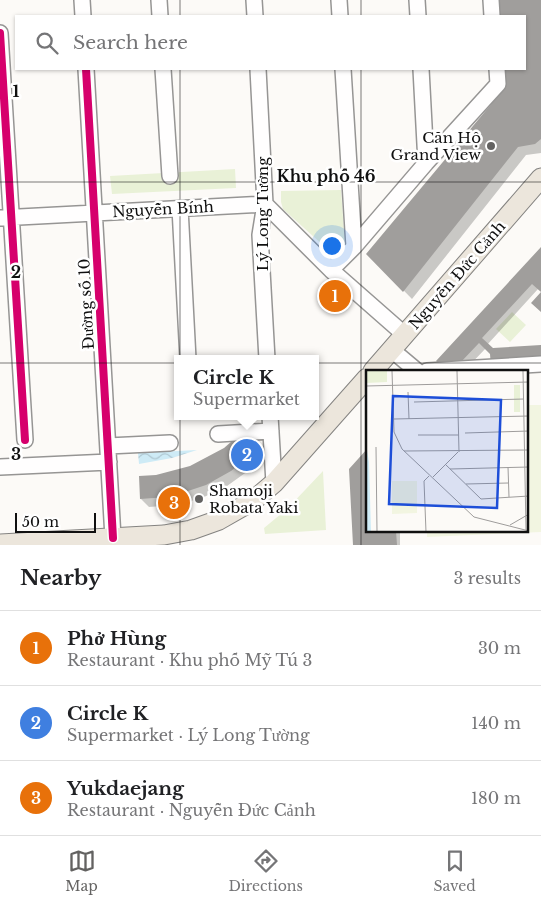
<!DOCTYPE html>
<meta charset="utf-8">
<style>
body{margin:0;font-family:"Libre Baskerville",serif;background:#f6f6f6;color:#202124}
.scale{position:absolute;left:15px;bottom:12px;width:81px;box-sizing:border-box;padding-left:5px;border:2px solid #101010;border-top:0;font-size:14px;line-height:18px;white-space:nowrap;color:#101010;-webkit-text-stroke:4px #fff;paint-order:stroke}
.you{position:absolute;left:331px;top:245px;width:18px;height:18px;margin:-12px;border:4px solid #fff;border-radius:50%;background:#1a73e8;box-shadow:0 0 0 8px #1a73e833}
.badge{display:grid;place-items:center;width:32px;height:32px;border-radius:50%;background:#636261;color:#fff;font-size:16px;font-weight:700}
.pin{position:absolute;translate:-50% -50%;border:2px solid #fff;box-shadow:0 1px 5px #0006}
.popup{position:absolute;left:174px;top:355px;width:145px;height:65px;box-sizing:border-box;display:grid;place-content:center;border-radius:0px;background:#fff;filter:drop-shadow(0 1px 4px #0005);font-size:16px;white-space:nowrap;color:#757577}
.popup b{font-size:19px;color:#202124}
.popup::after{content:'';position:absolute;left:50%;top:100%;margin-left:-10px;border:10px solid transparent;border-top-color:#fff}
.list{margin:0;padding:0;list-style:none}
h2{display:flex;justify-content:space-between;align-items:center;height:65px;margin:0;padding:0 20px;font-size:21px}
h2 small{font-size:16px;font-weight:400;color:#757577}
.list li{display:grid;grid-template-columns:32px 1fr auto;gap:15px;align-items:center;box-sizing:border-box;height:75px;padding:0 20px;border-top:1px solid #e0e0e0}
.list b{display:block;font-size:19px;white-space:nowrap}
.list p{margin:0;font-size:16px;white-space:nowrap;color:#757577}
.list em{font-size:16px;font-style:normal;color:#757577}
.icon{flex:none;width:28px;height:28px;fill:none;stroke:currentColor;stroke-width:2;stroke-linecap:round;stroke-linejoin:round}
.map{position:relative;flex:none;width:541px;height:545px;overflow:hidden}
.search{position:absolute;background:#fff;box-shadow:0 1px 4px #0004;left:15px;right:15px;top:15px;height:55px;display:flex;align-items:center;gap:12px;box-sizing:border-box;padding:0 18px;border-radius:0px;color:#757577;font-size:19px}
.sheet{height:290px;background:#fff}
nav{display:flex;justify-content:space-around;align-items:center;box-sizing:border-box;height:70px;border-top:1px solid #e0e0e0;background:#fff;font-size:14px;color:#757577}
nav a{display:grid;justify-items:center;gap:2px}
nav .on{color:#636261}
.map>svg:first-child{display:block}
.green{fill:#e9f1d7}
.pitch{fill:#f2f5e1}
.water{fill:url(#water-waves)}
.shadow{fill:#0003}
.building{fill:#a09e9c}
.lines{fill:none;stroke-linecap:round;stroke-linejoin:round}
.minor-casing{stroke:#969594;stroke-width:18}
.major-casing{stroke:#848381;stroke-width:21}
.minor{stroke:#fffefe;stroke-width:15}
.major{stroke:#ece6dc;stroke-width:19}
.cycleway-casing{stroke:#fff;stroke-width:11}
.cycleway{stroke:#d6006c;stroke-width:8}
.grid{fill:none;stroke:#101010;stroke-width:1;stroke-opacity:0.55}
.poi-dot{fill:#636261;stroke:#fff;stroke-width:2}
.labels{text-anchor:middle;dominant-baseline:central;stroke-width:5;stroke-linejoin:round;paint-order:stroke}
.poi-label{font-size:15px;fill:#101010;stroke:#fff;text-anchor:end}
.street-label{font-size:15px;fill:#101010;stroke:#fff}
.neighbourhood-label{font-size:16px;font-weight:bold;fill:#101010;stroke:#fff}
.inset-road{fill:none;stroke:#9e9c9b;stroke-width:1}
.view{fill:#1d4ed8;fill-opacity:0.15;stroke:#1d4ed8;stroke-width:2.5}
.inset-edge{fill:none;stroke:#101010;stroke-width:2.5}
.grid-label{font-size:16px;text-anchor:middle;font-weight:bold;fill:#101010;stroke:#fff;stroke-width:5;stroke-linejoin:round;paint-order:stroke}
</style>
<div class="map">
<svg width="541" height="545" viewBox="0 0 541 545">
<defs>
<pattern id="water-waves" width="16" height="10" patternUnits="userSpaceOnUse" patternTransform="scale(1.25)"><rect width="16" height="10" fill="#ceebf6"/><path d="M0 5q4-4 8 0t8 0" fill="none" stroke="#b0c8d2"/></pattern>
</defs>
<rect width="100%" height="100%" fill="#fcfaf7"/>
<path class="green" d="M235 169 236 188 112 194 110 176Z
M341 190 345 245 335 256 283 209 281 202V191Z
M512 312 526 325 510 342 496 329Z
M323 471 326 530 265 534 264 528 287 509Z"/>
<path class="pitch" d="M527 405H541V532L427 537V531H527Z"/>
<path class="water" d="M197 450 172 458 139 464 138 453Z"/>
<path class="shadow" d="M499 0H541V153L526 155 412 299 368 254 504 90 503 69H525V16H500Z
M541 249V291L538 289 487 345 493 350 541 346 491 353 486 348 466 369 445 368Z
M248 445 262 461 227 486 202 498 176 505 149 507 141 499 157 477 191 467Z
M367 451V531H400V545H354L350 470Z"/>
<path class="building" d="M498 0H541V139L535 144 518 147 403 292 366 254 503 90 501 69H525V16H499Z
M541 247V292L532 284 482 338 493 348 541 345V363L491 367 490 354 479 343 460 363H438L436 361Z
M541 292V312L531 303Z
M239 435 255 452 231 471 206 485 179 494 167 497 140 499 139 476 156 475 190 466 224 448Z
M367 449V531H396L397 545H353L349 469Z"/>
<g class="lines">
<defs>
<path id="minor" d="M82 0 83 16
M159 0 160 16
M254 0 255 16
M339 0 340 16
M417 0 418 16
M491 0 492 16
M0 33 25 440
M86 69 113 538
M163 69 170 176
M258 69 265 204 260 235 267 359
M343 69 354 247
M421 69 426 163
M265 204 331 270 405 335
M180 208 188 359
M0 218 265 204
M331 270 354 247 426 163 498 84 497 69
M392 350 417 371
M427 371 541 364
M270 416 274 483
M218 434 271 431
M108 446 170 443
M0 467 109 462"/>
<path id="major" d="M373 371 541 178
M0 544 164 535 191 530 219 520 254 500 274 483 367 378"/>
</defs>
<use href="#minor" class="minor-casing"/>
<use href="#major" class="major-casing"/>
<use href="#minor" class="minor"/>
<use href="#major" class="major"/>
<defs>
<path id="cycleway" d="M0 33 25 440
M86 69 113 538"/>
</defs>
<use href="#cycleway" class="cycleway-casing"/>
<use href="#cycleway" class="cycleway"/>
</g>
<path class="grid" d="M180 0V16M361 0V16M180 69V545M361 69V545M0 182H541M0 363H541"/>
<g class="poi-dot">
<circle cx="491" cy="146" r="5"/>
<circle cx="199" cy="499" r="5"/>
</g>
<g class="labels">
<g class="poi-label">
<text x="481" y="137">Căn Hộ<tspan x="481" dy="17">Grand View</tspan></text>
<text x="209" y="490" text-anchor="start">Shamoji<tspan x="209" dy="17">Robata Yaki</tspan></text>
</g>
<g class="street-label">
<text transform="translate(163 209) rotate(-3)">Nguyễn Bính</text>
<text transform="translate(262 214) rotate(-90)">Lý Long Tường</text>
<text transform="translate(457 275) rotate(-49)">Nguyễn Đức Cảnh</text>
<text transform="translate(86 304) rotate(-93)">Đường số 10</text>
</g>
<g class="neighbourhood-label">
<text x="326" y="176">Khu phố 46</text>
</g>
</g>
<g transform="translate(366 370)">
<rect width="162" height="162" fill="#fcfaf7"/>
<path d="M0 1H21V12L0 13ZM148 15H154V42H148Z" fill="#e9f1d7"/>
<path d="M26 111H51V143L26 144Z" fill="#f2f5e1"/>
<path d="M0 75 3 92 5 162H0Z" fill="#ceebf6"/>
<path class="inset-road" d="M26 1 28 62 36 79 108 147 163 161M91 1 93 82M157 1 160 160M0 16 163 12M42 22 43 49M48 32 158 29M28 49 163 46M99 63 163 61M52 65H93M10 77 11 162M38 81 163 80M79 94 115 129 163 126M142 97 143 127M84 99 163 97M67 107 92 82M100 114 142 113M144 155 163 144M60 162 58 111 63 106"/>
<path class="view" d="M27 26 135 30 131 138 23 134Z"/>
<rect width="162" height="162" class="inset-edge"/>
</g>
<g class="grid-label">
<text x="16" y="97">1</text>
<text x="16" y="278">2</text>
<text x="16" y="460">3</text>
</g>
</svg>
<div class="scale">50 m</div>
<div class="you"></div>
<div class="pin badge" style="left:335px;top:296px;background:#e8710a">1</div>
<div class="pin badge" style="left:247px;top:455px;background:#3f7fe0">2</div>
<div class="popup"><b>Circle K</b>Supermarket</div>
<div class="pin badge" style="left:174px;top:503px;background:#e8710a">3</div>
<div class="search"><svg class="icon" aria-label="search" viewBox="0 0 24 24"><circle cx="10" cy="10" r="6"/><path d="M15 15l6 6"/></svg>Search here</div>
</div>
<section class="sheet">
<h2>Nearby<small>3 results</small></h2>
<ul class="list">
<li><span class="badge" style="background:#e8710a">1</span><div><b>Phở Hùng</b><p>Restaurant · Khu phố Mỹ Tú 3</p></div><em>30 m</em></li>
<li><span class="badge" style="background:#3f7fe0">2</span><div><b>Circle K</b><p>Supermarket · Lý Long Tường</p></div><em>140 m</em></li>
<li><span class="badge" style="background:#e8710a">3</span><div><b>Yukdaejang</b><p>Restaurant · Nguyễn Đức Cảnh</p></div><em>180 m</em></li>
</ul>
</section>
<nav>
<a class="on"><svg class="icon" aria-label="map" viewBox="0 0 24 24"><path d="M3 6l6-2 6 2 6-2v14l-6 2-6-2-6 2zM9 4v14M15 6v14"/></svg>Map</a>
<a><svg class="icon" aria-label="directions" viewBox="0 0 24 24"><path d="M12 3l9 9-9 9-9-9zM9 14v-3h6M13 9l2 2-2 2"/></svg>Directions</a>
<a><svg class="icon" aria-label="saved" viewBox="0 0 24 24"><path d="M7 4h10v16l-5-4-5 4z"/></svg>Saved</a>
</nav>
